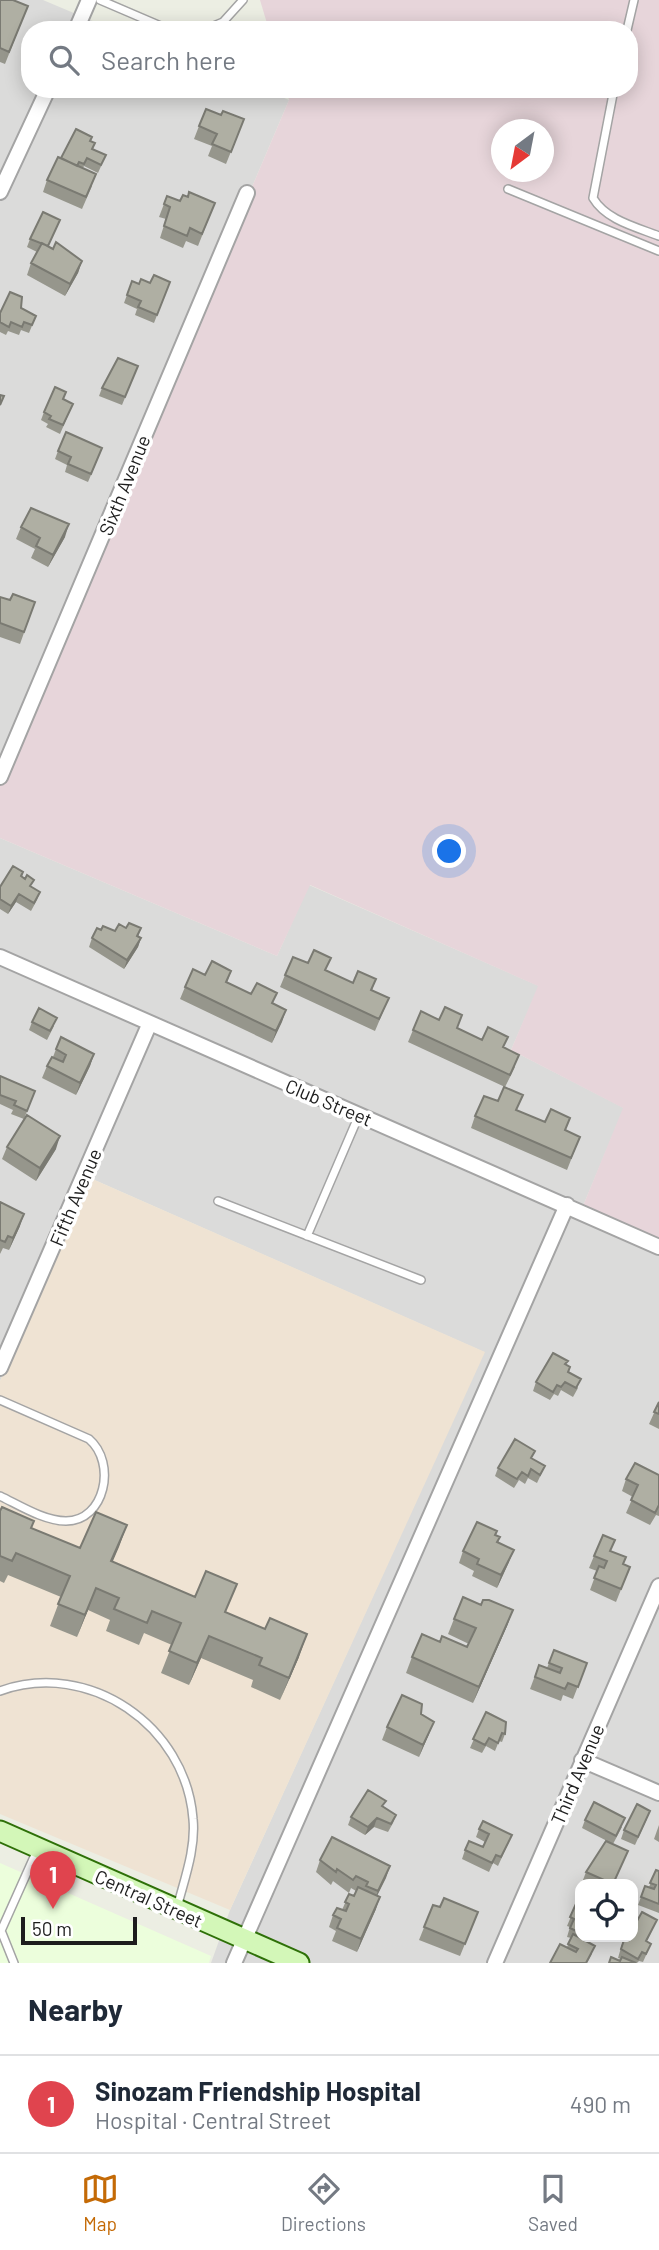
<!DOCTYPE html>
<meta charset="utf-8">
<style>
body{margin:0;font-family:Barlow,sans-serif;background:#f2f2f3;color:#1f2937}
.controls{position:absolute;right:21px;bottom:21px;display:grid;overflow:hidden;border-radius:14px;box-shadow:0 4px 18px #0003}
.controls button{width:63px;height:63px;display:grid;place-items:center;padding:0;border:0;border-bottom:2px solid #e0e1e3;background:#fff;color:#1f2937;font:35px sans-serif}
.compass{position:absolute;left:491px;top:119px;width:63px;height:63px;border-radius:50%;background:#fff;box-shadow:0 4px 18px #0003;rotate:212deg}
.scale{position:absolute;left:21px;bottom:18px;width:116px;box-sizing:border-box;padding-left:7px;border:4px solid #1d1d1d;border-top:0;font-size:19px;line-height:24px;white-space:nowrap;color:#1d1d1d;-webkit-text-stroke:5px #fff;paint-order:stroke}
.you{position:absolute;left:450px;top:852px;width:24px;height:24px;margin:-18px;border:5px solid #fff;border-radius:50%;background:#1a73e8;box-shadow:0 0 0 10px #1a73e833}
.badge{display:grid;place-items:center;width:46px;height:46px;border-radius:50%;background:#c46a06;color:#fff;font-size:23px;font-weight:700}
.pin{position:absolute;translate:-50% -58px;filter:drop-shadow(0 2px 4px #0008)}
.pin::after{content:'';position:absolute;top:37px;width:24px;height:21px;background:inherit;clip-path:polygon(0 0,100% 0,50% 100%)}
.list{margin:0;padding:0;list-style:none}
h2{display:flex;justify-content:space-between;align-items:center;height:91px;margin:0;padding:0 28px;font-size:30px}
h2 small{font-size:23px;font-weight:400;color:#747a83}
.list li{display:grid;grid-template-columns:46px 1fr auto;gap:21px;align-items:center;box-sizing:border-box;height:98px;padding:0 28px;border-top:2px solid #e0e1e3}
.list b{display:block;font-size:26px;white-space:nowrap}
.list p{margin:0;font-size:23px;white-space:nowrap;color:#747a83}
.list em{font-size:23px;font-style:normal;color:#747a83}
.icon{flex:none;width:38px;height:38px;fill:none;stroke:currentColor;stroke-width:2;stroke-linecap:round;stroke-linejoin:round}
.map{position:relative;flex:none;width:659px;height:1963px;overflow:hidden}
.search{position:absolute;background:#fff;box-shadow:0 4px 18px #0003;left:21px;right:21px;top:21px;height:77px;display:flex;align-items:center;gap:18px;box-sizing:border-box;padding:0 24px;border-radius:28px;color:#747a83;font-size:26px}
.sheet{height:189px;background:#fff}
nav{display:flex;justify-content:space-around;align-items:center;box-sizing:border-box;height:98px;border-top:2px solid #e0e1e3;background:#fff;font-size:19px;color:#747a83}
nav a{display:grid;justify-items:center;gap:4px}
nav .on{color:#c46a06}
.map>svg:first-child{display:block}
.residential{fill:#dbdbda;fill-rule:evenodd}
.commercial{fill:#efe3d3}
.industrial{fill:#e7d5da;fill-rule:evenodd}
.education{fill:#ecfedc}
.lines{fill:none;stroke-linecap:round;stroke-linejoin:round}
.service-casing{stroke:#a4a4a4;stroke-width:10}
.minor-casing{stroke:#a4a4a4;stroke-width:18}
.secondary-casing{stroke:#2e7008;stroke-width:23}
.service{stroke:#fff;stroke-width:7}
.minor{stroke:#fff;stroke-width:14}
.secondary{stroke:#d3f7b8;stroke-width:19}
.wall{fill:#96968c}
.shaded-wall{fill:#7a7a72}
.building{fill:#afafa3;stroke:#7a7a72;stroke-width:2}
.labels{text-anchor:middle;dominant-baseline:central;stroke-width:7;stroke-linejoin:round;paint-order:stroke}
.street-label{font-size:19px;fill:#1d1d1d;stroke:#fff}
</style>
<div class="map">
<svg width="659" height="1963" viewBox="0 0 659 1963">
<rect width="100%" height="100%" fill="#eceee3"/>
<path class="residential" d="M0 0H43L114 30H30V89H263L289 100 0 779Z
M0 838 277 956 309 885 539 986 511 1050 624 1108 583 1206 659 1239V1963H211L230 1910 484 1352 90 1178 0 1381ZM580 1884H633V1937H580Z"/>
<path class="commercial" d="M90 1178 485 1352 230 1910 0 1814V1381Z"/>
<path class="industrial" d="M260 0H659V1239L583 1206 623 1108 511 1050 538 986 310 885 277 956 0 838V779L289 100 286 89H629V30H269ZM502 130H544V172H502Z"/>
<path class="education" d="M0 1863 211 1956 209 1963H0Z"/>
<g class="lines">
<defs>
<path id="service" d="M100 0 170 30
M204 30 223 22 243 0
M627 30 634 0
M614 89 593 198C606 220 636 227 659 236
M508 189 659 251
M218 1201 421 1280
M307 1236 359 1115
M0 1400 89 1439C117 1463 105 1521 66 1521 44 1521 19 1505 0 1496
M0 1691C89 1659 186 1726 193 1819 196 1849 184 1880 177 1908
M0 1933 38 1848
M2 1933 14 1963"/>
<path id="minor" d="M76 30 89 0
M0 192 48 89
M0 777 247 193
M0 957 659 1247
M0 1368 149 1025
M582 1760 659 1793
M234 1963 567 1205
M495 1963 659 1586"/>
<path id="secondary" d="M0 1831 299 1963"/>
</defs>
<use href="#service" class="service-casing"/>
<use href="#minor" class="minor-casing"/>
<use href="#secondary" class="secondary-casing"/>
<use href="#service" class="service"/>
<use href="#minor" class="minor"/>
<use href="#secondary" class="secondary"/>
</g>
<path class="wall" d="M0 0 28 6 5 64 0 62Z
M221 115 244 119 226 164 208 156 212 146 194 139 199 126Z
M90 141 93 149 102 164 98 173 84 166 83 168 92 186 82 209 43 192 47 180 61 158Z
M167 196 180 201 188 197 215 203 198 246 186 241 183 248 160 238 166 219 159 217Z
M60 220 48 246 82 261 78 273 65 296 27 275 31 263 37 252 27 247 30 239Z
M132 281 139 284 170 282 154 323 135 315 137 309 124 303Z
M0 313 36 316 29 333 21 330 19 335 8 331 6 335 0 332Z
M138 366 122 405 99 396 102 388Z
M63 399 73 404 60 434 46 427 48 424 41 420 44 412Z
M58 451 99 456 88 482 65 472 67 465 55 459Z
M21 527 65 537 48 567 31 558 35 549 16 539Z
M0 597 10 600 35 602 20 644 0 637Z
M23 872 22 877 31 887 40 892 37 900 31 911 16 902 8 914 0 909V887Z
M126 928H141L138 937 141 938 138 947 124 969 89 947 92 938 101 930 115 931Z
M308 963 353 983 376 979 372 990 389 998 375 1031 280 987 285 975Z
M231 971 227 983 286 1010 272 1043 180 999 185 987 205 975Z
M32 1022 54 1026 47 1040 29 1030Z
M458 1028 482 1040 504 1048 515 1067 505 1087 408 1042 413 1030Z
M56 1049 94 1054 90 1066 76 1095 42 1078 47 1066 53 1057Z
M0 1076 35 1091 24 1119 11 1114 13 1110 0 1104Z
M517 1110 580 1137 567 1170 471 1128 475 1116Z
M7 1147 56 1149 36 1181 2 1159Z
M0 1202 20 1226 9 1250 3 1248 0 1254Z
M566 1365 570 1367 569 1372 578 1388 573 1397 561 1390 558 1396 554 1394 550 1400 533 1391 536 1382Z
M659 1402V1429L649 1424Z
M532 1459 545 1466 537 1483 528 1478 525 1484 519 1480 514 1488 495 1476 498 1468Z
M659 1475V1516L656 1515 650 1525 626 1513 633 1497 622 1491 626 1479Z
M0 1511 32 1528 80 1548 127 1525 112 1562 226 1612 299 1657 280 1700 251 1687 253 1680 201 1658 189 1685 161 1673 172 1645 144 1633 139 1645 106 1631 110 1620 88 1610 77 1637 50 1626 61 1597 8 1575 4 1583 0 1581Z
M495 1535 509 1562 497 1588 472 1576 474 1571 459 1563 463 1551Z
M611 1551 623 1564 630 1567 616 1602 590 1590 597 1571 589 1568 594 1556Z
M481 1605 513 1610 507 1626 473 1703 406 1673 412 1657 440 1642 467 1647 469 1644 448 1634 454 1619Z
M554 1650 587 1663 573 1699 563 1695 561 1701 530 1689 539 1665 547 1668Z
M486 1712 505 1734 502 1742 499 1741 495 1751 486 1746 482 1753 470 1748Z
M421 1714 429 1734 419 1757 382 1740 387 1727Z
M384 1807 396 1815 393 1823 388 1832 374 1827 365 1835 348 1825 351 1817Z
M647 1819 635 1845 621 1839 624 1830Z
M585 1820 622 1827 613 1844 628 1851 613 1884H593L583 1880 586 1872 609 1842 582 1828Z
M659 1825V1842L654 1839Z
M479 1829 512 1835 498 1866 493 1863 489 1872 462 1859 465 1850 483 1847 485 1842 476 1837Z
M320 1860 390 1866 377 1895 376 1909 357 1952 332 1941 336 1931 329 1927 333 1915 342 1910 349 1894 354 1896 356 1891 351 1888 349 1893 333 1881 331 1885 316 1872Z
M656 1870 659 1871V1913L638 1905 645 1886 649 1887Z
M580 1895V1937H582L581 1939 592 1954 587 1963 567 1947 571 1938 567 1937 570 1927 567 1926Z
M433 1905 440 1907 478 1912 460 1956 419 1940Z
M657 1920 647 1941 651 1944 643 1962 639 1961 637 1963H609L620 1961 621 1959 618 1958 624 1937Z"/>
<path class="shaded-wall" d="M82 261 78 273 65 296 70 284Z
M69 524 65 537 48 567 53 555Z
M19 894 16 902 8 914 11 906Z
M141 938 138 947 124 969 127 960Z
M286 1010 282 1022 272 1043 276 1031Z
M94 1054 90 1066 76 1095 80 1083Z
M60 1136 56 1149 36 1181 40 1168Z
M24 1214 20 1226 9 1250 13 1238Z
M127 1525 119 1547 103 1584 111 1561Z
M514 1550 509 1562 497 1588 501 1575Z
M96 1588 88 1610 77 1637 85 1615Z
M513 1610 507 1626 473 1703 479 1687Z
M307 1634 299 1657 280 1700Z
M209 1636 201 1658 189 1685 197 1663Z
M434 1722 429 1734 419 1757 423 1745Z
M377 1818 374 1827 365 1835 368 1827Z
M390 1866 386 1878 373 1904 378 1891Z
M380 1897 376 1909 357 1952 361 1939Z"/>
<path class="building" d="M0 0H13L28 6 9 52 0 48Z
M206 109 221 115 223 111 244 119 231 152 212 144 217 134 199 126Z
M76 129 92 137 90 141 95 143 92 149 106 155 101 165 87 158 84 164 79 162 77 166 61 158Z
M58 157 96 174 86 197 47 180Z
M189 192 215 203 202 234 190 228 187 236 164 226 170 207 164 204 167 196 180 201 183 195 188 197Z
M43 212 60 220 48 246 30 239Z
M56 242 82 261 70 284 31 263 42 243 53 249Z
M154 275 170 282 157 315 138 307 141 301 127 295 132 281 139 284 141 279 150 283Z
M10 292 22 297 21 308 36 316 32 325 24 322 22 327 11 322 9 327 0 322V313Z
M118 358 138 366 125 397 102 388Z
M55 387 66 392 63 399 73 404 63 425 49 419 51 416 44 412Z
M0 395 4 396 0 405Z
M66 432 102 448 91 474 68 464 71 457 58 451Z
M31 508 69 524 53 555 36 546 40 538 21 527Z
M13 594 35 602 24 632 0 623V597L10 600Z
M13 866 23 872 21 876 25 879 27 875 34 880 30 886 40 892 34 903 19 894 11 906 0 899V887Z
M129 923 141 928 137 936 141 938 127 960 92 938 97 928 101 930 103 926 115 931 119 924 126 928Z
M314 950 331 958 325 970 353 983 358 971 376 979 371 990 389 998 379 1019 285 975 293 957 308 963Z
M212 961 231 971 226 982 251 994 257 983 277 993 272 1003 286 1010 276 1031 185 987 193 969 205 975Z
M445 1007 462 1015 457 1028 482 1040 488 1027 508 1037 503 1047 519 1055 510 1075 413 1030 421 1011 439 1020Z
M39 1008 57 1018 50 1031 32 1022Z
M61 1037 94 1054 80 1083 47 1066 52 1057 63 1062 66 1055 56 1049Z
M0 1076 35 1091 27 1111 14 1105 16 1101 0 1095Z
M504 1087 523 1095 516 1110 545 1122 551 1109 570 1118 565 1130 580 1137 571 1158 475 1116 484 1096 498 1101Z
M27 1115 60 1136 40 1168 7 1147Z
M0 1202 24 1214 13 1238 8 1236 5 1242 0 1240Z
M553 1353 568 1361 565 1364 570 1367 568 1372 581 1379 576 1388 565 1382 561 1387 557 1385 553 1392 536 1382Z
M659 1402V1414L654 1412Z
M515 1439 535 1451 531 1458 545 1466 540 1475 531 1469 528 1476 522 1472 517 1479 498 1468Z
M635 1463 659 1475V1505L655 1513 631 1500 638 1485 626 1479Z
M2 1507 34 1521 31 1528 80 1548 96 1512 127 1525 111 1561 195 1597 206 1571 237 1584 225 1612 265 1629 270 1618 307 1634 289 1678 259 1665 262 1658 209 1636 197 1663 169 1651 181 1623 152 1611 147 1623 114 1609 119 1598 96 1588 85 1615 58 1604 70 1576 16 1553 12 1561 0 1556V1511Z
M477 1522 497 1531 495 1535 500 1537 497 1542 514 1550 501 1575 477 1564 479 1559 463 1551Z
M603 1535 615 1540 610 1551 626 1557 623 1564 630 1567 621 1589 594 1578 599 1566 604 1568 607 1561 594 1556Z
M463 1597 481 1605 483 1600H489L513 1610 479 1687 412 1657 422 1634 440 1642 442 1636 467 1647 476 1628 454 1619Z
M554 1650 587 1663 578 1687 568 1683 565 1689 535 1677 539 1665 560 1673 562 1668 549 1663Z
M402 1695 422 1704 421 1714 434 1722 423 1745 387 1727Z
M486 1712 506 1722 505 1734 502 1733 498 1743 489 1738 485 1745 473 1739Z
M368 1790 386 1801 382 1806 396 1815 391 1824 377 1818 368 1827 351 1817Z
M594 1802 625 1818 616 1836 585 1820Z
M637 1804 650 1811 638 1837 624 1830Z
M483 1821 512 1835 501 1857 496 1855 492 1863 465 1850 469 1841 483 1847 489 1834 479 1829Z
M332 1837 390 1866 378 1891 366 1886 368 1882 356 1876 353 1880 337 1869 336 1872 320 1860Z
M606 1841 628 1851 613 1884 586 1872Z
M656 1870 659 1871V1904L641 1897 645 1886 654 1889 656 1885 650 1883Z
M358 1887 380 1897 361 1939 337 1928 341 1919 333 1915 337 1908 346 1911 349 1904 345 1902 349 1894 354 1896Z
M580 1895V1933L570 1928 574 1919 570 1917Z
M444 1898 478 1912 465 1944 424 1927 433 1905 440 1907Z
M642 1912 657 1920 646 1941 651 1944 646 1954 642 1952 638 1959 621 1949 625 1937H633V1928Z
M573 1934 595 1946 586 1963H550L560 1944 576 1952 578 1949 568 1944Z
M611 1957 620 1961 622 1957 636 1963H609Z"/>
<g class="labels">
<g class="street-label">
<text transform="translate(124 485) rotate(-68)">Sixth Avenue</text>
<text transform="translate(329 1102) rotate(23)">Club Street</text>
<text transform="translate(75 1197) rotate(-67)">Fifth Avenue</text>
<text transform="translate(577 1774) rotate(-67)">Third Avenue</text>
<text transform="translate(149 1898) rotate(24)">Central Street</text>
</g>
</g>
</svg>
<div class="controls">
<button><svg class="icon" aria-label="locate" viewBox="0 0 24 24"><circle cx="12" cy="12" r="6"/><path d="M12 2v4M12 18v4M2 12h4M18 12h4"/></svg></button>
</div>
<svg class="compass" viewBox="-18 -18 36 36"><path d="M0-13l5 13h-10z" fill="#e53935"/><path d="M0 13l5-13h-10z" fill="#747a83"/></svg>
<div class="scale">50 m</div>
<div class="you"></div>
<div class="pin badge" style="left:53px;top:1909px;background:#e0444e">1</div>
<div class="search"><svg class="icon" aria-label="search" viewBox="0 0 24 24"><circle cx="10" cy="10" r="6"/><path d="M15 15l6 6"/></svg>Search here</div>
</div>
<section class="sheet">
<h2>Nearby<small></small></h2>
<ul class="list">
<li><span class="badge" style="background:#e0444e">1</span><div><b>Sinozam Friendship Hospital</b><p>Hospital · Central Street</p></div><em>490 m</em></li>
</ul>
</section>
<nav>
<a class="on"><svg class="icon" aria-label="map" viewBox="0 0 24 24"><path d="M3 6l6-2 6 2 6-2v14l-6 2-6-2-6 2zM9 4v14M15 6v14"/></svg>Map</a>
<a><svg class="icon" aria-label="directions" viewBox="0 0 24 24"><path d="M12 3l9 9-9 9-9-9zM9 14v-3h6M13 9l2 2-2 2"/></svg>Directions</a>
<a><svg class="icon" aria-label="saved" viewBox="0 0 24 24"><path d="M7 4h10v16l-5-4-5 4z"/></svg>Saved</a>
</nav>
